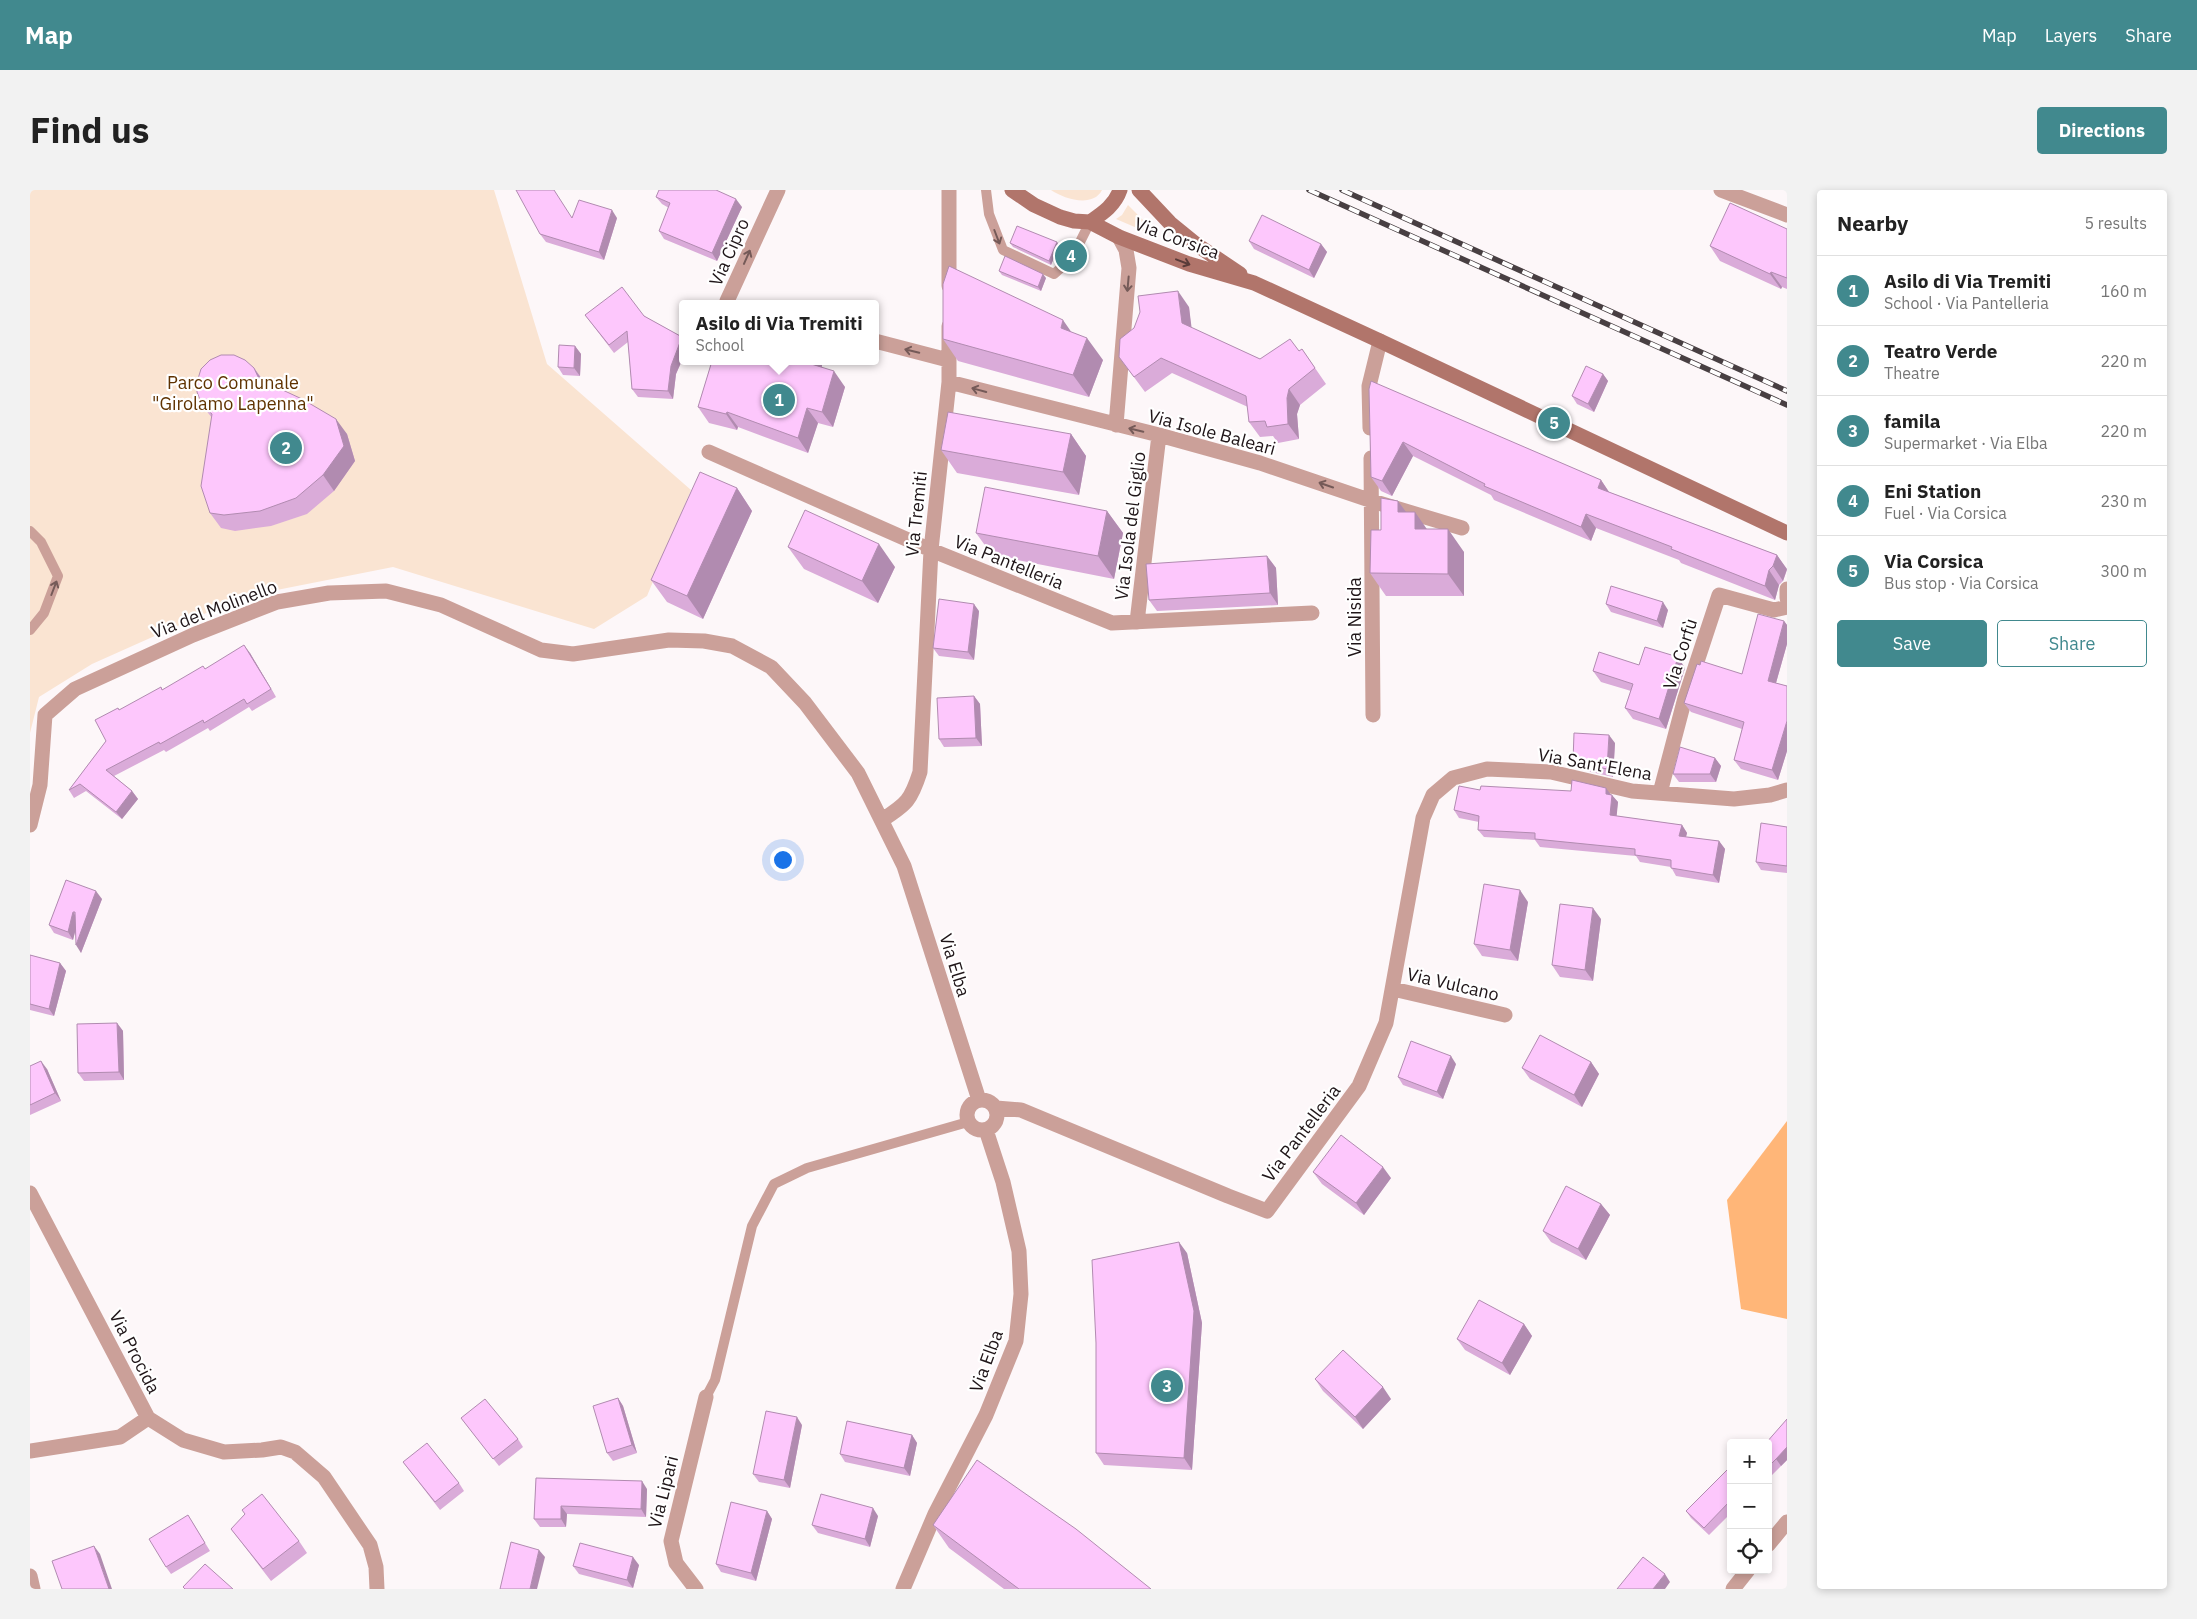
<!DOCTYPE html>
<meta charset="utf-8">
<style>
body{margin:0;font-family:"IBM Plex Sans",sans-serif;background:#f2f2f2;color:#222}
.controls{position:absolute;right:15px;bottom:15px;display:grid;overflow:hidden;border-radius:5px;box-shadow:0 2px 8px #0003}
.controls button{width:45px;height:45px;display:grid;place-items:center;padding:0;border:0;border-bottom:1px solid #e0e0e0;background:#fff;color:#222;font:25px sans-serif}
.you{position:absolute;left:752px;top:669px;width:18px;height:18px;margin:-12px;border:4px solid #fff;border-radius:50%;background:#1a73e8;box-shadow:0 0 0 8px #1a73e833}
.badge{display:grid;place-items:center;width:32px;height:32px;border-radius:50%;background:#41898e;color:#fff;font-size:16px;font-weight:700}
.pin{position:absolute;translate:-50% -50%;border:2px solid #fff;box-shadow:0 1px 5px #0006}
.popup{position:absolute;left:649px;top:110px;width:200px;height:65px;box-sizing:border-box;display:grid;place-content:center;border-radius:5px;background:#fff;filter:drop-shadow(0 1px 4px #0005);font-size:16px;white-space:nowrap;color:#767676}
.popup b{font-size:19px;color:#222}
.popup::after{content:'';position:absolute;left:50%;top:100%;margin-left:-10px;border:10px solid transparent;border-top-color:#fff}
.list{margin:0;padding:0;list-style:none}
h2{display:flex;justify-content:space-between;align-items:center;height:65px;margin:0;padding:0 20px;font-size:21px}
h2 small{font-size:16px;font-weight:400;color:#767676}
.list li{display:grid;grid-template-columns:32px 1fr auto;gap:15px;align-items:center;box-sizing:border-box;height:70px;padding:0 20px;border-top:1px solid #e0e0e0}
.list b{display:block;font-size:19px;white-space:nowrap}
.list p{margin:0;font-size:16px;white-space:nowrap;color:#767676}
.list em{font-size:16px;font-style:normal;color:#767676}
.actions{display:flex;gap:10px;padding:15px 20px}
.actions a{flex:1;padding:11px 0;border:1px solid #41898e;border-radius:5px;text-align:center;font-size:18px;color:#41898e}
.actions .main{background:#41898e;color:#fff}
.icon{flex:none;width:28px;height:28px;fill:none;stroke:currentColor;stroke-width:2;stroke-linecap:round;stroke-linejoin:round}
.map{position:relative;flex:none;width:1757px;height:1399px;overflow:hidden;border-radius:5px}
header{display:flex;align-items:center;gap:30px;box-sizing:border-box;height:70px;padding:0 25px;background:#41898e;color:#fff}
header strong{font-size:24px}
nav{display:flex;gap:28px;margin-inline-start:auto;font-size:18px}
.intro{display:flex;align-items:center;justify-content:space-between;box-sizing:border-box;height:120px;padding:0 30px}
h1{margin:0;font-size:35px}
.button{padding:12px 22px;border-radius:5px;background:#41898e;color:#fff;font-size:18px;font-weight:700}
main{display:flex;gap:30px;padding:0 30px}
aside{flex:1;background:#fff;border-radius:5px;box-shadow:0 2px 8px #0003}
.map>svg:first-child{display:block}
.green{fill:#fae4d2}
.forest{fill:#ffb678}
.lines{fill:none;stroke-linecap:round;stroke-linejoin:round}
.service{stroke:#cba099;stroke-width:10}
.minor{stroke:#cba099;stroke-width:15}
.tertiary{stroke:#cba099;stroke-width:15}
.secondary{stroke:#b1756b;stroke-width:15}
.rail-casing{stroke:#483f42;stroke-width:5.5}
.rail{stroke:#fff;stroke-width:4;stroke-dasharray:11;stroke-linecap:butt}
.wall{fill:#daabd9}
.shaded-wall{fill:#b18bb0}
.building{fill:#fdc7fc;stroke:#b18bb0}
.oneway{stroke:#755a58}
.oneway2{stroke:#593b39}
.labels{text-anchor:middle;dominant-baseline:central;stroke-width:4.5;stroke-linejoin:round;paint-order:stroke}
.street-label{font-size:18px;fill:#1f1518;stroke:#fff}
.park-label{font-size:18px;fill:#5f3200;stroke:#fff}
</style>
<header>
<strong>Map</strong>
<nav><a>Map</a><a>Layers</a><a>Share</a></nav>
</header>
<div class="intro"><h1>Find us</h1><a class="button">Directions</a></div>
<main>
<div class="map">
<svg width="1757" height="1399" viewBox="0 0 1757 1399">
<rect width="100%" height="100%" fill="#fdf7f9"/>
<path class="green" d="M0 0H464L517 174 661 300 617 406 564 439 363 377 212 407 62 474 9 507 0 543Z
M1021 0H1072C1063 18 1034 9 1021 0Z
M1098 15 1129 46 1128 47 1086 29 1092 25Z"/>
<path class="forest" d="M1757 931V1129L1711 1119 1697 1010Z"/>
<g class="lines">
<path class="service" d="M956 0 959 24 973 60 1024 84 1042 68 1060 32
M0 341 11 352 28 386 14 423 0 440
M676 1207 685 1190 722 1036 744 994 777 978 938 932"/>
<path class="minor" d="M919 96V0
M697 111 748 0
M845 151 918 170
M919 192 1129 245 1230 273 1342 311 1432 338
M1086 235 1099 78 1096 60 1089 47
M1340 238 1339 196 1350 151
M679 262 901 360 1082 433 1282 423
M1341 268 1343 525
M1757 399V408
M1107 432 1129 245
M1630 603 1655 508 1689 405 1744 420 1757 417
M852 630C877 614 881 610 890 582L901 360 919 192V136
M0 635 10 595 15 525 45 499 163 445 247 412 299 403 356 401 411 415 511 460 543 464 639 450 674 451 702 456 741 477 775 513 828 583 874 676 949 910
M1363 799 1475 825
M937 925a15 15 0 1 1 30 0a15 15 0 1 1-30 0Z
M966 918 991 920 1198 1006 1237 1021 1329 896 1356 833 1393 628 1403 605 1423 588 1457 579 1521 582 1602 601 1704 609 1740 605 1757 600
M0 1003 118 1228 90 1247 0 1261
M118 1228 153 1250 194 1262 232 1260 251 1257 265 1262 294 1287 340 1355 346 1377 347 1399
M0 1386 3 1399
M666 1399 646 1373 641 1351 676 1207
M873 1399 905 1324 956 1225 986 1151 991 1104 989 1061 973 992 956 940"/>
<path class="tertiary" d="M1691 0 1757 25
M1738 1355 1757 1332
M1703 1399 1718 1380"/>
<path class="secondary" d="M982 0 1004 15 1030 27 1044 31 1060 32 1089 47 1159 74 1224 93 1350 151 1757 343
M1109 0 1140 33 1167 55 1210 84
M1060 32C1073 23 1085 15 1090 0"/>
<defs>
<path id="rail" d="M1279 0 1757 215
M1312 0 1757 201"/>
</defs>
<use href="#rail" class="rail-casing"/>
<use href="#rail" class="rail"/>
</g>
<path class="wall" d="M626 7 712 17 687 71 634 49 629 41 639 18 632 14Z
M587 28 574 70 516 52 510 44Z
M1757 39V99L1752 97 1751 99 1690 71 1680 56Z
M1219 51 1291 54 1297 62 1284 88 1224 59Z
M1027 52 1029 56 1021 75 983 57 980 53Z
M969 81 1016 88 1011 101 972 85Z
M1159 117 1161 138 1230 169 1269 161 1272 159 1296 194 1270 215 1267 224 1269 249 1248 253 1243 246 1230 247 1219 232 1218 217 1142 183 1115 202 1089 167 1104 138Z
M555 125 614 126 652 147 653 168 646 184 643 209 608 207 602 199 598 152 584 163Z
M913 149 1073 170 1059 207 928 171Z
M545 156 551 164 550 186 533 185 528 177Z
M682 171H789L792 175V177L815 197 803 237 788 233 778 263 708 237 707 240 679 233 668 217Z
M224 178 233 190 317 244 325 271 304 301 277 324 241 336 205 341 191 338 180 323 182 228 172 215Z
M1573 184 1578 191 1564 222 1547 214 1542 206Z
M1339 199 1571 290 1579 302 1747 365 1757 380 1753 391 1749 395 1745 410 1651 373 1649 370 1566 338 1561 351 1464 310 1461 305 1383 266 1362 306 1351 301 1341 287Z
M1041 244 1056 266 1049 305 927 283 911 260Z
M707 298 722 321 673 429 637 412 621 390Z
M1077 321 1093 343 1084 389 962 365 946 343Z
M1376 322 1396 339 1434 362V406H1356L1340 383 1351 340Z
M758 357 865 377 848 413 774 379Z
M1237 366 1246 378 1248 415 1127 421 1119 410Z
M1576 414 1638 420 1633 438 1581 422Z
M949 421 944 470 909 466 903 458Z
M1754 431 1757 435V454L1746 493 1757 496V561L1748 590 1711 579 1704 570 1712 539 1661 522 1654 513 1712 484Z
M220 463 246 507 222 521 219 517 180 541 178 538 136 562 134 560 84 586 102 601 108 609 92 629 56 601 44 608 39 600 76 551 90 520 175 479Z
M1609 475 1655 478 1636 539 1603 529 1595 518 1601 501 1571 492 1563 481Z
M944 506 950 514 952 556 914 557 909 549Z
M1585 553 1583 587 1548 579 1543 571Z
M1685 568 1691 576 1686 592H1649L1643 584Z
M1450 600 1581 605 1588 612 1586 626 1652 635 1657 643 1656 647 1689 651 1695 659 1689 693 1646 686 1641 677 1610 672 1606 666 1510 657 1505 650 1454 647 1448 640 1449 632 1429 628 1424 620Z
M1757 637V683L1731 680 1726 672Z
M36 690 72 709 51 763 45 742 43 750 24 743 19 735Z
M1498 712 1488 771 1452 766 1444 754Z
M1571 729 1563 791 1530 787 1522 775Z
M0 765 30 773 36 781 24 826 0 820Z
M87 833 93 841 94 890 54 891 48 883Z
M1561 872 1569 884 1552 917 1500 889 1492 878Z
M1426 874 1413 909 1373 895 1368 887Z
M0 876 17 879 31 911 0 925Z
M1283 982 1361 988 1334 1025 1292 994Z
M1571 1014 1580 1025 1556 1070 1521 1052 1513 1041Z
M1157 1063 1172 1133 1162 1280 1074 1275 1066 1263Z
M1494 1134 1502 1146 1480 1185 1435 1160 1427 1149Z
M1285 1189 1361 1209 1333 1239 1293 1201Z
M588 1208 593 1216 607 1263 583 1271 577 1263Z
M431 1228 488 1249 493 1257 469 1276Z
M1757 1229V1270L1738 1289V1253Z
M772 1235 760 1298 729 1292 723 1284Z
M882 1245 887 1253 880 1286 815 1272 810 1264Z
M373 1272 429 1293 434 1301 410 1320Z
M1701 1276V1323L1679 1345 1661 1328 1656 1321Z
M506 1288 617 1299 616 1327 537 1324 536 1337H510L504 1329Z
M737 1321 742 1329 726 1391 691 1382 686 1374Z
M848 1326 840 1357 788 1343 782 1335Z
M163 1333 180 1361 141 1384 136 1377Z
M903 1335 1121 1399H974L919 1358Z
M201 1339 269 1351 277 1363 241 1391Z
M609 1375 603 1398 549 1384 543 1376Z"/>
<path class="shaded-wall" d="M706 9 712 17 687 71 682 63Z
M582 20 587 28 574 70 569 62Z
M1027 52 1029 56 1021 75 1019 71Z
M1291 54 1297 62 1284 88 1279 80Z
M1741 82 1752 97 1751 99 1740 84Z
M1013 84 1016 88 1011 101 1008 97Z
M1148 101 1159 117 1163 149 1152 133Z
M1033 130 1049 153 1031 138Z
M652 147 653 168 646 184 643 209 638 201 641 176Z
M1057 148 1073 170 1059 207 1043 185Z
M545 156 551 164 550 186 544 178Z
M778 171H789L792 175 789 188 778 173Z
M224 178 235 194 229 189Z
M804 181 815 197 803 237 792 222Z
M1573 184 1578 191 1564 222 1558 214Z
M1259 199 1270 215 1267 224 1269 249 1258 234 1257 208Z
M777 218 788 233 778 263 768 248Z
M697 222 708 237 707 240 696 224Z
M306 229 317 244 325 271 304 301 293 285Z
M1041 244 1056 266 1049 305 1033 282Z
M1373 252 1383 266 1362 306 1352 291Z
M1571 290 1581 305 1568 298Z
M707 298 722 321 673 429 657 406Z
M1368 311 1384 333 1368 322Z
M1077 321 1093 343 1084 389 1068 366Z
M1385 322 1401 345 1385 339Z
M1556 324 1566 338 1561 351 1551 337Z
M1418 339 1434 362V406L1418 384Z
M849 354 865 377 848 413 832 391Z
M1747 365 1757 379 1753 391 1743 376Z
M1237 366 1246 378 1248 415 1240 403Z
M1739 380 1749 395 1745 410 1735 396Z
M1633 412 1638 420 1633 438 1627 431Z
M944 414 949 421 944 470 938 462Z
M1754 431 1757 435V454L1744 500 1738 491Z
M214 455 220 463 246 507 241 499Z
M1648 467 1655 478 1636 539 1629 529Z
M944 506 950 514 952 556 946 548Z
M1757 531V561L1748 590 1742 580Z
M1579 545 1585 553 1583 587 1577 579Z
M1685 568 1691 576 1686 592 1680 584Z
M1576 598 1582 606 1576 604Z
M102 601 108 609 92 629 86 622Z
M1582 605 1588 612 1586 633 1580 625Z
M1652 635 1657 643 1654 654 1649 646Z
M1689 651 1695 659 1689 693 1683 685Z
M1490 700 1498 712 1488 771 1480 760Z
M66 701 72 709 51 763 46 755Z
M1563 718 1571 729 1563 791 1555 780Z
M43 722 48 730 43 750 38 742Z
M30 773 36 781 24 826 19 819Z
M87 833 93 841 94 890 89 882Z
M1421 866 1426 874 1413 909 1407 902Z
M11 871 17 879 31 911 25 903Z
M1561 872 1569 884 1552 917 1544 905Z
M1353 977 1361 988 1334 1025 1326 1013Z
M1571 1014 1580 1025 1556 1070 1548 1059Z
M1149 1052 1157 1063 1172 1133 1162 1280 1154 1268Z
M1494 1134 1502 1146 1480 1185 1472 1173Z
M1353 1197 1361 1209 1333 1239 1325 1227Z
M588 1208 593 1216 607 1263 602 1255Z
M767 1227 772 1235 760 1298 754 1290Z
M882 1245 887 1253 880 1286 874 1278Z
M1757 1257V1270L1751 1276 1746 1269Z
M612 1291 617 1299 616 1327 611 1319Z
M531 1316 537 1324 536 1337 531 1329Z
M843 1318 848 1326 840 1357 835 1349Z
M737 1321 742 1329 726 1391 721 1383Z
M64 1356 70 1364 82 1399H79Z
M509 1360 515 1367 507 1399H500Z
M603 1367 609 1375 603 1398 597 1390Z
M1635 1384 1640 1392 1635 1399H1623Z"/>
<path class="building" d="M486 0H524L542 28 549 10 582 20 569 62 510 44Z
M629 0H686L706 9 682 63 629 41 640 13 626 7Z
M1700 13 1757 39V88L1741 82 1740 84 1680 56Z
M1232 25 1291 54 1279 80 1219 51Z
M987 36 1027 52 1019 71 980 53Z
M975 66 1013 84 1008 97 969 81Z
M919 76 1033 130 1031 138 1057 148 1043 185 913 149V94Z
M592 97 614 126 652 147 641 176 638 201 602 199 597 141 579 155 555 125Z
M1148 101 1152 133 1230 169 1260 149 1269 161 1272 159 1285 178 1259 199 1257 208 1258 234 1237 237 1235 231 1219 232 1216 206 1131 168 1104 187 1089 167 1090 149 1104 138 1110 122 1108 106Z
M529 155 545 156 544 178 528 177Z
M191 165H204L215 170 224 178 229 189 272 209 306 229 314 256 293 285 266 308 230 321 194 325 180 323 171 296 182 224 172 215 167 202V192L171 179 180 170Z
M682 171H778V173L804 181 792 222 777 218 768 248 697 222 696 224 668 217Z
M1556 176 1573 184 1558 214 1542 206Z
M1341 191 1571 290 1568 298 1747 365 1743 376 1739 380 1735 396 1641 359 1642 357 1556 324 1551 337 1454 296 1455 294 1373 252 1352 291 1341 287 1339 199Z
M918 222 1041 244 1033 282 911 260Z
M670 282 707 298 657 406 621 390Z
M955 297 1077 321 1068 366 946 343Z
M1351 308 1368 311V322H1385V339H1418V384L1340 383 1341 340H1351Z
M775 320 849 354 832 391 758 357Z
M1237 366 1240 403 1119 410 1116 374Z
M1581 396 1633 412 1627 431 1576 414Z
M909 409 944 414 938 462 903 458Z
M1728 424 1754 431 1738 491 1757 496V531L1742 580 1704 570 1714 532 1654 513 1667 474 1670 475 1671 471 1712 484Z
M214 455 241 499 217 514 214 509 174 533 173 530 130 554 129 552 76 580 102 601 86 622 50 594 39 600 76 551 65 530 88 518 89 520 131 497 132 500 173 476 175 479Z
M1615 457 1648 467 1629 529 1595 518 1603 494 1563 481 1569 462 1609 475Z
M944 506 946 548 909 549 907 508Z
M1544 543 1579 545 1577 579 1543 571Z
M1650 557 1685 568 1680 584H1643Z
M1542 590 1576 598V604L1582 605 1580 625 1652 635 1649 646 1689 651 1683 685 1641 678V670L1605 665V659L1505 649V643L1448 640 1449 626 1424 620 1429 596 1450 600 1451 596 1541 601Z
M1731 633 1757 637V676L1726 672Z
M36 690 66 701 46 755 45 722H43L38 742 19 735Z
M1454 694 1490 700 1480 760 1444 754Z
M1530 714 1563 718 1555 780 1522 775Z
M0 765 30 773 19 819 0 814Z
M87 833 89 882 48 883 47 834Z
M1510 845 1561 872 1544 905 1492 878Z
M1381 851 1421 866 1407 902 1368 887Z
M11 871 25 903 0 915V876Z
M1311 945 1353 977 1326 1013 1283 982Z
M1536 996 1571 1014 1548 1059 1513 1041Z
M1149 1052 1164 1121 1154 1268 1066 1263V1153L1062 1070Z
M1449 1110 1494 1134 1472 1173 1427 1149Z
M1313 1160 1353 1197 1325 1227 1285 1189Z
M588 1208 602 1255 577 1263 563 1216Z
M455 1209 488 1249 463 1269 431 1228Z
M736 1221 767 1227 754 1290 723 1284Z
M1757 1229V1257L1746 1269 1738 1277V1253H1736Z
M817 1231 882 1245 874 1278 810 1264Z
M397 1253 429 1293 405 1312 373 1272Z
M947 1270 1046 1339 1121 1399H989L903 1335Z
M1701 1276V1310L1674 1338 1656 1321Z
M506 1288 612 1291 611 1319 531 1316V1329H504Z
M232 1304 269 1351 233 1379 201 1339 215 1324 212 1320Z
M791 1304 843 1318 835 1349 782 1335Z
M701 1312 737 1321 721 1383 686 1374Z
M158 1325 175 1353 136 1377 119 1349Z
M481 1352 509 1360 500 1399H470Z
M550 1353 603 1367 597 1390 543 1376Z
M64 1356 79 1399H32L22 1371Z
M1613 1367 1635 1384 1623 1399H1587Z
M175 1374 203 1399H155L153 1397Z"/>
<defs><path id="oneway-shaft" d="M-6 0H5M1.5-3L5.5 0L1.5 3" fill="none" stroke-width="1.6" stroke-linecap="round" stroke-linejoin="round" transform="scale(1.25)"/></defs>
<g class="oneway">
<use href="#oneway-shaft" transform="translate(967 47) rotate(69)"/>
<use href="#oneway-shaft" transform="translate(717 67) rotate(-66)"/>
<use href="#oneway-shaft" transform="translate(1098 94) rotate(95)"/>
<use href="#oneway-shaft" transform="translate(882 161) rotate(-166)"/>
<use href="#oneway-shaft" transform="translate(949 200) rotate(-165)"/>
<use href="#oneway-shaft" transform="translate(1106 240) rotate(-167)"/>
<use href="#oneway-shaft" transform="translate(1296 295) rotate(-161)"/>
<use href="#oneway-shaft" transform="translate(24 398) rotate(-69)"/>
</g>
<use class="oneway2" href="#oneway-shaft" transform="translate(1153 72) rotate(21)"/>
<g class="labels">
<g class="street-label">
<text transform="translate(1147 48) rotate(20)">Via Corsica</text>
<text transform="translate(699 62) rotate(-66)">Via Cipro</text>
<text transform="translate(1182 242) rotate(15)">Via Isole Baleari</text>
<text transform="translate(886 324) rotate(-84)">Via Tremiti</text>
<text transform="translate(1100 336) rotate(-83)">Via Isola del Giglio</text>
<text transform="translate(979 372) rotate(22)">Via Pantelleria</text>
<text transform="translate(184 419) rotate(-21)">Via del Molinello</text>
<text transform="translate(1324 427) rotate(-90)">Via Nisida</text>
<text transform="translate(1650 464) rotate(-72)">Via Corfù</text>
<text transform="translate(1565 574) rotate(10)">Via Sant'Elena</text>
<text transform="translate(925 775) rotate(73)">Via Elba</text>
<text transform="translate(1423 794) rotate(13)">Via Vulcano</text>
<text transform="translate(1271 943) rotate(-53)">Via Pantelleria</text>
<text transform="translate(105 1162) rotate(63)">Via Procida</text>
<text transform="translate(956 1171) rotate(-70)">Via Elba</text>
<text transform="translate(633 1302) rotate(-76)">Via Lipari</text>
</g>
<g class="park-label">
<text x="203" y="192">Parco Comunale<tspan x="203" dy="21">"Girolamo Lapenna"</tspan></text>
</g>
</g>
</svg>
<div class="controls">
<button>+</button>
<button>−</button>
<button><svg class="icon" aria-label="locate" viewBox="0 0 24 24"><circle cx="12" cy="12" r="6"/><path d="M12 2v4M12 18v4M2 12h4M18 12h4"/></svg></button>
</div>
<div class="you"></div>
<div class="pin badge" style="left:749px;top:210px">1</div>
<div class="popup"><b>Asilo di Via Tremiti</b>School</div>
<div class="pin badge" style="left:256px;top:258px">2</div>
<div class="pin badge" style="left:1137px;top:1196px">3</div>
<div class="pin badge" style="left:1041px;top:66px">4</div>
<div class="pin badge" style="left:1524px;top:233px">5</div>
</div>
<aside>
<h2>Nearby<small>5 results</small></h2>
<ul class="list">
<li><span class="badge">1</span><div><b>Asilo di Via Tremiti</b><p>School · Via Pantelleria</p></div><em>160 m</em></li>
<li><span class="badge">2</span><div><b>Teatro Verde</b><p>Theatre</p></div><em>220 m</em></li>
<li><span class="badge">3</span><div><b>famila</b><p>Supermarket · Via Elba</p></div><em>220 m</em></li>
<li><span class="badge">4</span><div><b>Eni Station</b><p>Fuel · Via Corsica</p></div><em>230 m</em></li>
<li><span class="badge">5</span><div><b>Via Corsica</b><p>Bus stop · Via Corsica</p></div><em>300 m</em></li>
</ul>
<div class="actions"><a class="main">Save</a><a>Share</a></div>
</aside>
</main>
